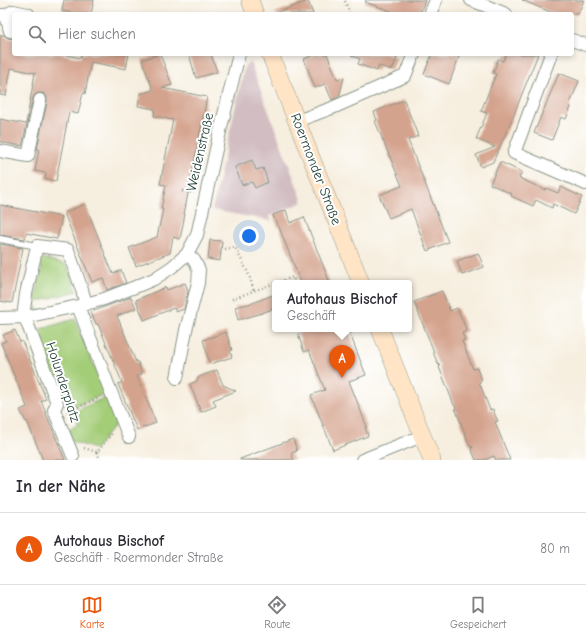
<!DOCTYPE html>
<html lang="de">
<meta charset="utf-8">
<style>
body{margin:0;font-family:"Comic Neue",sans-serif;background:#f7f7f7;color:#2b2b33}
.you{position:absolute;left:249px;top:236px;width:14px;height:14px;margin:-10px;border:3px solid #fff;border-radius:50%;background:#1a73e8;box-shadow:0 0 0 6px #1a73e833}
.badge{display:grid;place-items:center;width:26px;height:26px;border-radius:50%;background:#ea580c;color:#fff;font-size:13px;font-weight:700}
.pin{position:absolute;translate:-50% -33px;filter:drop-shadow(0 1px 2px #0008)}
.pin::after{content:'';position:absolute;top:21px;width:14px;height:12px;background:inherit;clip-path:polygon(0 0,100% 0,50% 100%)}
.popup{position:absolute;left:272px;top:280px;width:140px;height:52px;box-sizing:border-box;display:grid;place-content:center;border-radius:4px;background:#fff;filter:drop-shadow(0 1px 3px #0005);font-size:13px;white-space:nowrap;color:#7c7c81}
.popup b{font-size:15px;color:#2b2b33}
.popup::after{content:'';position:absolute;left:50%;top:100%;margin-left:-8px;border:8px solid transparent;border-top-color:#fff}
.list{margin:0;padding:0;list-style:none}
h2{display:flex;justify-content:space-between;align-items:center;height:52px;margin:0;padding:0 16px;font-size:17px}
h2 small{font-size:13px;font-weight:400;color:#7c7c81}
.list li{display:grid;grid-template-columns:26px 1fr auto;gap:12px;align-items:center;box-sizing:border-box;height:72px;padding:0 16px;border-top:1px solid #e1e1e2}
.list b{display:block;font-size:15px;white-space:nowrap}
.list p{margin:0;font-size:13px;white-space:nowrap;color:#7c7c81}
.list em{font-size:13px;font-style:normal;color:#7c7c81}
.icon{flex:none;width:22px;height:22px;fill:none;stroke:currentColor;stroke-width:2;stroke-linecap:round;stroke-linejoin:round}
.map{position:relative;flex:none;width:586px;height:460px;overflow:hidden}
.search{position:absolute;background:#fff;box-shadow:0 2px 6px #0003;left:12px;right:12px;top:12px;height:44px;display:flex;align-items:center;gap:10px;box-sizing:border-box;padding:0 14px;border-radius:4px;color:#7c7c81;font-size:15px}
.sheet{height:124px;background:#fff}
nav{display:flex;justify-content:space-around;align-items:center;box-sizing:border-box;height:56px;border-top:1px solid #e1e1e2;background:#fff;font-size:11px;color:#7c7c81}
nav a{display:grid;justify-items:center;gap:2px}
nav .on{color:#ea580c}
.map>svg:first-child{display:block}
.industrial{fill:#d2bec2}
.green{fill:#a4cd78;stroke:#628556}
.building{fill:#d4a38d}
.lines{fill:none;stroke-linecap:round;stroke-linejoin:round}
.lane-casing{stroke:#8a9689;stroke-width:8}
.street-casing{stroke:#8a9689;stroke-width:14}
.secondary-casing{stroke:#8a9689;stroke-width:18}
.path{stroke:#8a9689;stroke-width:2.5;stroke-dasharray:1 3;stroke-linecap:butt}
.lane{stroke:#fff;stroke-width:6}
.street{stroke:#fff;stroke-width:12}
.secondary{stroke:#ffe4c6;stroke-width:17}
.labels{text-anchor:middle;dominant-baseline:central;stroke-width:4;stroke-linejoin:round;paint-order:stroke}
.street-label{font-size:14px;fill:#1f3d34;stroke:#fff}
</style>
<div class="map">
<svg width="586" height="460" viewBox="0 0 586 460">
<rect width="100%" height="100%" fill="#fff"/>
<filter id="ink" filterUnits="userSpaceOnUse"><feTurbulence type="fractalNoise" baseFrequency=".025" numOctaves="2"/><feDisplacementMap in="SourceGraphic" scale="8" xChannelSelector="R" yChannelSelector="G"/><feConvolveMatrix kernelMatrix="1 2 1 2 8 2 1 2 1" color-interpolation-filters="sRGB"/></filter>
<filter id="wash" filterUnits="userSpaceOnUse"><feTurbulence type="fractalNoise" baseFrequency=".012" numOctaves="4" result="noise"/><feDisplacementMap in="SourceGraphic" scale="16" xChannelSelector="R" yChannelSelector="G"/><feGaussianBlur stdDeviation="0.9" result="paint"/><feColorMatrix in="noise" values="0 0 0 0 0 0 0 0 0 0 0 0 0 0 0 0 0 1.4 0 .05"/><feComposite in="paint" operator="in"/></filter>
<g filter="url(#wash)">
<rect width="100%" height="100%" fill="#f6eede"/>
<path class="industrial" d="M250 62 303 202 269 216 272 221 212 210 245 65Z"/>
<path class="green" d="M43 258 67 265 77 291 36 302 38 311 32 312 29 309 28 305H34L42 267 37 264 39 261Z
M75 319 104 390 102 395 76 406 64 404 60 398 34 331Z
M106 397 116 424 95 449 71 441 66 430 78 425 73 412Z"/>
<g id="blocks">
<path class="building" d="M64 0H94L91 14H81L62 11Z
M366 0H425L420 14H390L391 11 365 2Z
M522 0H584L578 14H555Z
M308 1 313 14H275V13Z
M0 35H4L8 38 14 39V54H60L81 58V54H129L126 69 91 62 85 94 83 93 78 114 69 112 56 181 45 179 46 173 35 171 39 149H37L47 102V97L45 94 42 93H38L35 95 33 98 22 146 0 142V119L26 124 35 73 11 68 6 96 0 95Z
M159 54H160L172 85 162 88 207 97 184 214H185L180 239 173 237 170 253 136 266 129 248 157 237 163 209H161L166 185 160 184 173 120 154 116 155 109 138 106 140 94 153 90 142 60Z
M189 54H211L217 72 196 78Z
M316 54H327L337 79 344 77 339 97 332 100 325 84 315 88 304 59Z
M351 54H386L397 58 392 70 379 66 377 71 358 64 360 59 351 55Z
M432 54H460L449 84 424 74Z
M506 54H538L512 119 493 162 481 167 476 155 495 147 476 139 487 113 481 111 496 74 493 73 498 59 503 61Z
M559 73 579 81 569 106 571 107 566 119 561 117 552 140 534 133Z
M404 100 418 136 408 140 448 242 427 251 411 209 389 218 379 195 402 186 375 121 377 120 374 112Z
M252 160 256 170 263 168 268 182 255 188 252 182 242 185 235 167Z
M500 162 522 172 519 178 545 190 546 188 558 193 561 187 582 197 574 214 553 204 552 208 536 200 533 206 511 196 512 194 490 184Z
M85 204 113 274 121 270 126 283 107 290 103 278 92 282 64 213Z
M0 205 62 217 57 239 26 233 25 239 0 235Z
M286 210 290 223 304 217 330 283H301L279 227H278L273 215Z
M210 240 222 241 220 261 208 259Z
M0 244 23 248 12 303 0 301Z
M478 253 484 267 462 275 457 261Z
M185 283 188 290 187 297 184 298 186 301 184 309 176 312 174 308 144 320 136 300 166 287 167 290Z
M442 291 450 311 457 308 467 331 462 333 465 340 462 341 473 369 477 368 479 374 482 380 479 382 490 410 493 409 495 415 498 421 495 422 510 460H496L494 456 484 460H476L471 448 473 447 470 446 455 408 456 407 454 405 439 367 440 366 438 364 433 352H434L414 302Z
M275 294V308L259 314 238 320 235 307 253 303Z
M131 297 136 308 117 316 136 362H138L142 374 137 376 156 423 137 430 118 384 122 382 98 324H96L91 312Z
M305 329H348L366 375 349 381 367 427H365L368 436 333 450 311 395 325 390 309 350 304 352 298 334 306 331Z
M15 330 20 342 22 341 46 399 41 401 65 460H43L27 421 26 422 20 410 27 407 1 343 6 341 3 335Z
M226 332 232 350 230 351 232 357 210 364 203 340Z
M217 370 223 385 236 391 213 400 216 406 201 412 190 384 197 381 199 377Z
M293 439 297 451 291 453 294 460H240V459Z"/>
</g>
</g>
<g filter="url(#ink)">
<use href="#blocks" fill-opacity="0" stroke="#8a9689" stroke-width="1"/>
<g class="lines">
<defs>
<path id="lane" d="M0 239 37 246"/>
<path id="street" d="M471 0 506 14
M430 14 436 0
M0 15H6L13 11 28 14
M6 15 10 31 14 32
M572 40 586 45
M551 54 514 153 586 184
M297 121 332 108 405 76 414 54
M0 151 28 156 40 100
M78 306 107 382 129 437
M25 317 57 403 54 410 73 456
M0 318 25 317 78 306 104 299 135 287 154 279 172 267 187 254 197 235 221 127 239 54
M23 318 26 294 37 246 68 250 82 290 86 304
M177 378 186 330 198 283 199 270 194 260 187 254
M362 460 422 436"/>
<path id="secondary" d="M250 0 255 14
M270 54 361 283
M380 329 432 460"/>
</defs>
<use href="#lane" class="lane-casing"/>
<use href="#street" class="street-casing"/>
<use href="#secondary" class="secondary-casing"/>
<path class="path" d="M345 1 350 14
M182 191 194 193
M225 249 235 247 249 275 254 291
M276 283 293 277 295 283
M232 299 275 283
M67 412 99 398
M84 448 97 452 113 432
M97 452 100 460"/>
<use href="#lane" class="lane"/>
<use href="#street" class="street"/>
<use href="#secondary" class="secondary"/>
</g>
</g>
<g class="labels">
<g class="street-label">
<text transform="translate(200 152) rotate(-77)">Weidenstraße</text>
<text transform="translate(316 169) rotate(69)">Roermonder Straße</text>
<text transform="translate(63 382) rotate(72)">Holunderplatz</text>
</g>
</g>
</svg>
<div class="you"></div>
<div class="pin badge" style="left:342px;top:378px">A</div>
<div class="popup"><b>Autohaus Bischof</b>Geschäft</div>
<div class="search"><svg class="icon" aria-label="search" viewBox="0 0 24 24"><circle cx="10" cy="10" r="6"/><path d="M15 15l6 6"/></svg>Hier suchen</div>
</div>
<section class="sheet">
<h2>In der Nähe<small></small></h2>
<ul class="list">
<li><span class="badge">A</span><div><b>Autohaus Bischof</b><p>Geschäft · Roermonder Straße</p></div><em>80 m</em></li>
</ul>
</section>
<nav>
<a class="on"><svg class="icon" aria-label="map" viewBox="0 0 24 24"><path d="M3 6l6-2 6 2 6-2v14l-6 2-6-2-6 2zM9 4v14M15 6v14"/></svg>Karte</a>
<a><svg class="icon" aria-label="directions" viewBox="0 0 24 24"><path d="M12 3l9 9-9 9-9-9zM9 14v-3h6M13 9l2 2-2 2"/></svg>Route</a>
<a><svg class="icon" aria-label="saved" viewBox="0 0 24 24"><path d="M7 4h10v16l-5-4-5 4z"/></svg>Gespeichert</a>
</nav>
